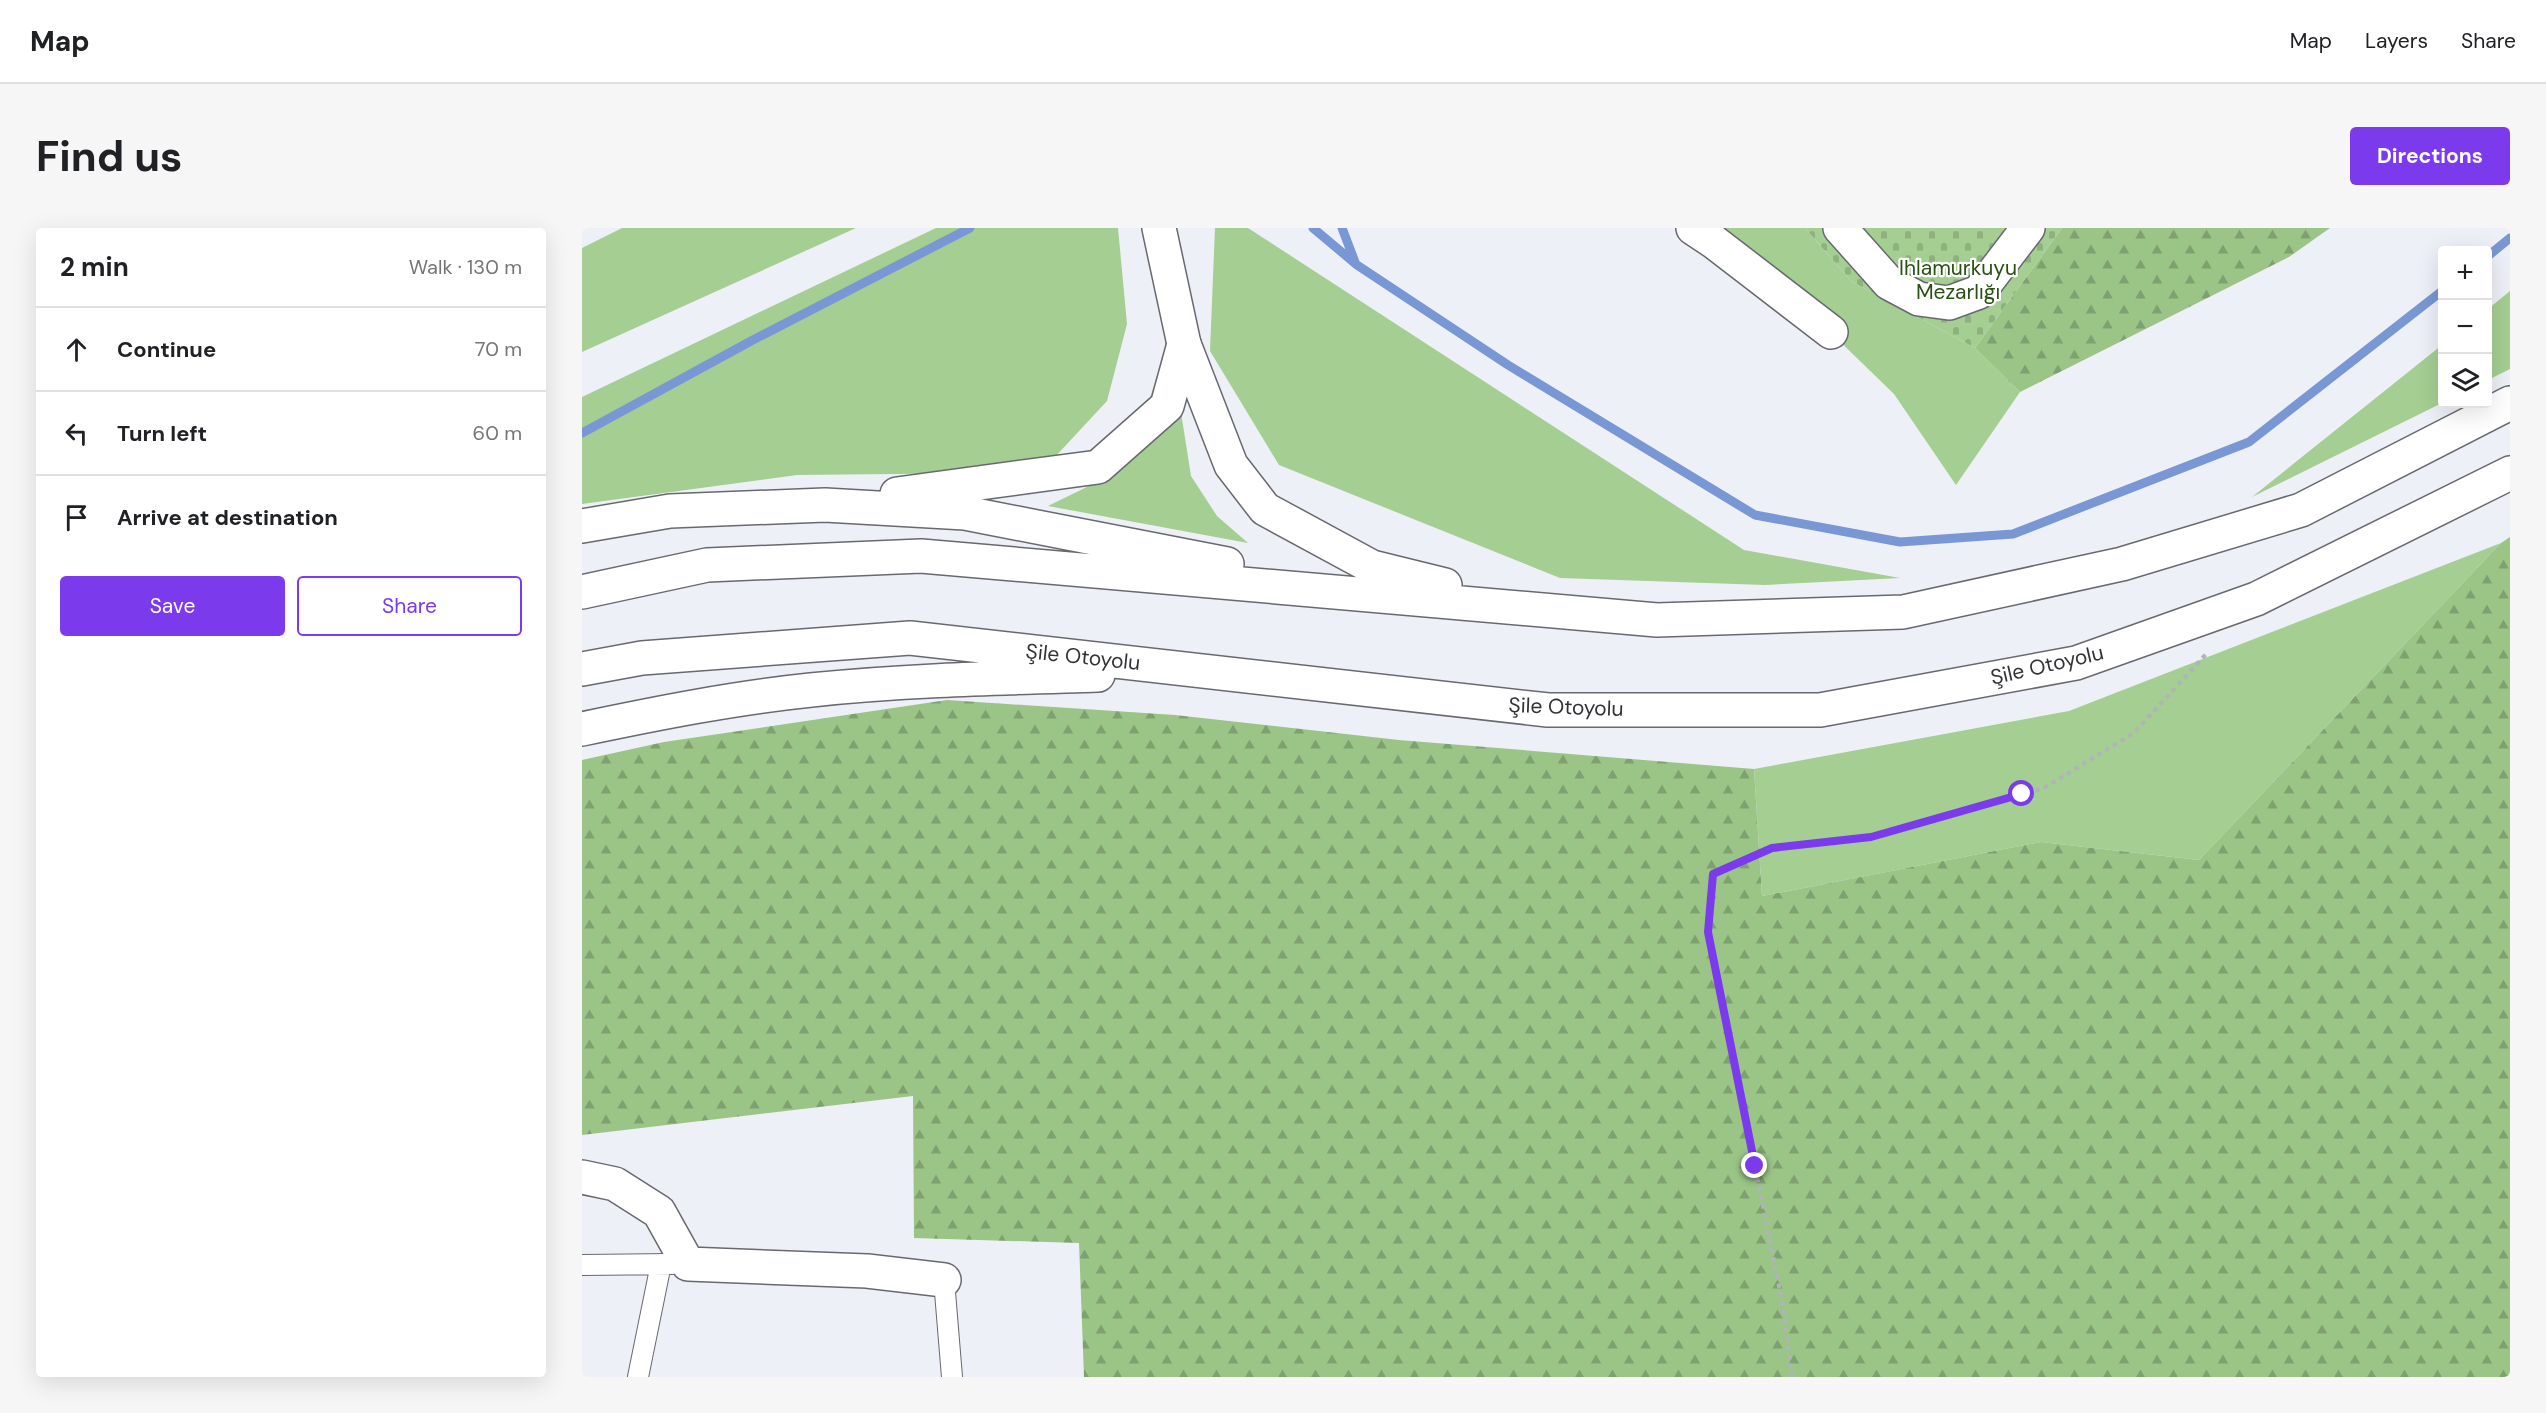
<!DOCTYPE html>
<meta charset="utf-8">
<style>
body{margin:0;font-family:"DM Sans",sans-serif;background:#f6f6f6;color:#202124}
.controls{position:absolute;right:18px;top:18px;display:grid;overflow:hidden;border-radius:6px;box-shadow:0 6px 24px #0002}
.controls button{width:54px;height:54px;display:grid;place-items:center;padding:0;border:0;border-bottom:2px solid #e0e0e0;background:#fff;color:#202124;font:30px sans-serif}
.stop{position:absolute;width:18px;height:18px;margin:-14px;border:4px solid #7c3aed;border-radius:50%;background:#fff}
.stop.end{background:#7c3aed;border-color:#fff;box-shadow:0 2px 6px #0008}
.list{margin:0;padding:0;list-style:none}
h2{display:flex;justify-content:space-between;align-items:center;height:78px;margin:0;padding:0 24px;font-size:26px}
h2 small{font-size:20px;font-weight:400;color:#757577}
.list li{display:grid;grid-template-columns:39px 1fr auto;gap:18px;align-items:center;box-sizing:border-box;height:84px;padding:0 24px;border-top:2px solid #e0e0e0}
.list b{display:block;font-size:22px;white-space:nowrap}
.list em{font-size:20px;font-style:normal;color:#757577}
.actions{display:flex;gap:12px;padding:18px 24px}
.actions a{flex:1;padding:14px 0;border:2px solid #7c3aed;border-radius:6px;text-align:center;font-size:21px;color:#7c3aed}
.actions .main{background:#7c3aed;color:#fff}
.icon{flex:none;width:33px;height:33px;fill:none;stroke:currentColor;stroke-width:2;stroke-linecap:round;stroke-linejoin:round}
.map{position:relative;flex:none;width:1928px;height:1149px;overflow:hidden;border-radius:6px}
header{display:flex;align-items:center;gap:36px;box-sizing:border-box;height:84px;padding:0 30px;background:#fff;border-bottom:2px solid #e0e0e0}
header strong{font-size:28px}
nav{display:flex;gap:33px;margin-inline-start:auto;font-size:21px}
.intro{display:flex;align-items:center;justify-content:space-between;box-sizing:border-box;height:144px;padding:0 36px}
h1{margin:0;font-size:42px}
.button{padding:15px 27px;border-radius:6px;background:#7c3aed;color:#fff;font-size:21px;font-weight:700}
main{display:flex;gap:36px;padding:0 36px}
aside{flex:1;background:#fff;border-radius:6px;box-shadow:0 6px 24px #0002}
.map>svg:first-child{display:block}
.green{fill:#a4ce92}
.forest{fill:url(#forest-firs)}
.cemetery{fill:url(#cemetery-stones)}
.lines{fill:none;stroke-linecap:round;stroke-linejoin:round}
.stream{stroke:#7997d4;stroke-width:9}
.service-casing{stroke:#68696f;stroke-width:22}
.minor-casing{stroke:#68696f;stroke-width:36}
.trunk-casing{stroke:#68696f;stroke-width:36}
.path{stroke:#b1b3b9;stroke-width:4;stroke-dasharray:4.5 4.5;stroke-linecap:butt}
.service{stroke:#fff;stroke-width:20}
.minor{stroke:#fff;stroke-width:33}
.trunk{stroke:#fff;stroke-width:33}
.route{stroke:#7c3aed;stroke-width:8}
.labels{text-anchor:middle;dominant-baseline:central;stroke-width:4.5;stroke-linejoin:round;paint-order:stroke}
.park-label{font-size:21px;fill:#295112;stroke:#fff}
.street-label{font-size:21px;fill:#323336;stroke:#fff}
</style>
<header>
<strong>Map</strong>
<nav><a>Map</a><a>Layers</a><a>Share</a></nav>
</header>
<div class="intro"><h1>Find us</h1><a class="button">Directions</a></div>
<main>
<aside>
<h2>2 min<small>Walk · 130 m</small></h2>
<ul class="list">
<li><svg class="icon" aria-label="ahead" viewBox="0 0 24 24"><path d="M12 20V5M6 11l6-6 6 6"/></svg><div><b>Continue</b></div><em>70 m</em></li>
<li><svg class="icon" aria-label="left" viewBox="0 0 24 24"><path d="M17 20v-9H6M10 6l-5 5 5 5"/></svg><div><b>Turn left</b></div><em>60 m</em></li>
<li><svg class="icon" aria-label="arrive" viewBox="0 0 24 24"><path d="M6 21V4h12l-3 4 3 4H6"/></svg><div><b>Arrive at destination</b></div></li>
</ul>
<div class="actions"><a class="main">Save</a><a>Share</a></div>
</aside>
<div class="map">
<svg width="1928" height="1149" viewBox="0 0 1928 1149">
<defs>
<pattern id="forest-firs" width="22" height="20" patternUnits="userSpaceOnUse" patternTransform="scale(1.5)"><rect width="22" height="20" fill="#9ac587"/><path d="M5 1l3.5 6h-7zM16 11l3.5 6h-7z" fill="#7ea16f"/></pattern>
<pattern id="cemetery-stones" width="16" height="16" patternUnits="userSpaceOnUse" patternTransform="scale(1.5)"><rect width="16" height="16" fill="#a4ce92"/><path d="M2 7V4a2 2 0 0 1 4 0v3zM10 15v-3a2 2 0 0 1 4 0v3z" fill="#8eb17e"/></pattern>
</defs>
<rect width="100%" height="100%" fill="#eef0f7"/>
<path class="green" d="M40 0H274L0 124V20Z
M354 0H536L545 96 525 173 472 230 408 245 215 247 0 276V169Z
M633 0H666L1162 322 1318 350 1183 357 978 350 697 237 628 123Z
M1141 0H1223L1269 53 1393 120 1438 164 1374 257 1312 166Z
M1928 63V141L1906 152V81Z
M1860 117V175L1670 269Z
M578 138 592 140 609 248 635 288 666 315 466 278 511 256 551 225Z
M1919 315 1617 632 1459 614 1180 668 1172 541 1487 483Z"/>
<path class="forest" d="M1480 0H1748L1707 29 1438 164 1393 120Z
M1928 309V1149H502L497 1015 332 1010 331 868 0 907V532L82 514 365 472 593 487 817 512 1172 541 1180 668 1459 614 1617 632 1919 315Z"/>
<path class="cemetery" d="M1223 0H1480L1393 120 1269 53Z"/>
<g class="lines">
<path class="stream" d="M731 0 775 37 926 137 1173 287 1318 314 1431 306 1667 214 1860 63
M760 0 773 34
M1906 28 1928 10
M0 205 169 113 388 0"/>
<defs>
<path id="service" d="M0 1037 91 1036
M362 1052 370 1149
M56 1149 79 1036"/>
<path id="minor" d="M577 0 602 116
M1111 0 1132 14 1249 104
M1258 0 1307 55 1337 71 1367 75 1397 64 1446 0
M0 949 33 956 77 984 106 1036 285 1043 362 1052"/>
<path id="trunk" d="M602 116 649 237 683 281 790 339 863 357
M315 266 516 239 585 178 602 116
M0 298 88 283 243 277 383 285 645 336
M0 364 125 337 339 328 1075 392 1321 384 1540 336 1719 282 1928 175
M0 441 60 430 328 410 966 482H1238L1494 435 1674 371 1928 245
M0 501C76 485 152 470 229 462 325 452 421 450 516 447"/>
</defs>
<use href="#service" class="service-casing"/>
<use href="#minor" class="minor-casing"/>
<use href="#trunk" class="trunk-casing"/>
<path class="path" d="M1210 1149 1201 1078 1126 704 1131 646 1190 620 1289 609 1462 560 1552 505 1626 424"/>
<use href="#service" class="service"/>
<use href="#minor" class="minor"/>
<use href="#trunk" class="trunk"/>
</g>
<g class="lines">
<path class="route" d="M1173 938 1126 704 1131 646 1190 620 1289 609 1440 566"/>
</g>
<g class="labels">
<g class="park-label">
<text x="1376" y="40">Ihlamurkuyu<tspan x="1376" dy="24">Mezarlığı</tspan></text>
</g>
<g class="street-label">
<text transform="translate(501 429) rotate(6)">Şile Otoyolu</text>
<text transform="translate(1465 437) rotate(-13)">Şile Otoyolu</text>
<text transform="translate(984 479) rotate(2)">Şile Otoyolu</text>
</g>
</g>
</svg>
<div class="controls">
<button>+</button>
<button>−</button>
<button><svg class="icon" aria-label="layers" viewBox="0 0 24 24"><path d="M12 4l9 5-9 5-9-5zM3 14l9 5 9-5"/></svg></button>
</div>
<div class="stop" style="left:1440px;top:566px"></div>
<div class="stop end" style="left:1173px;top:938px"></div>
</div>
</main>
